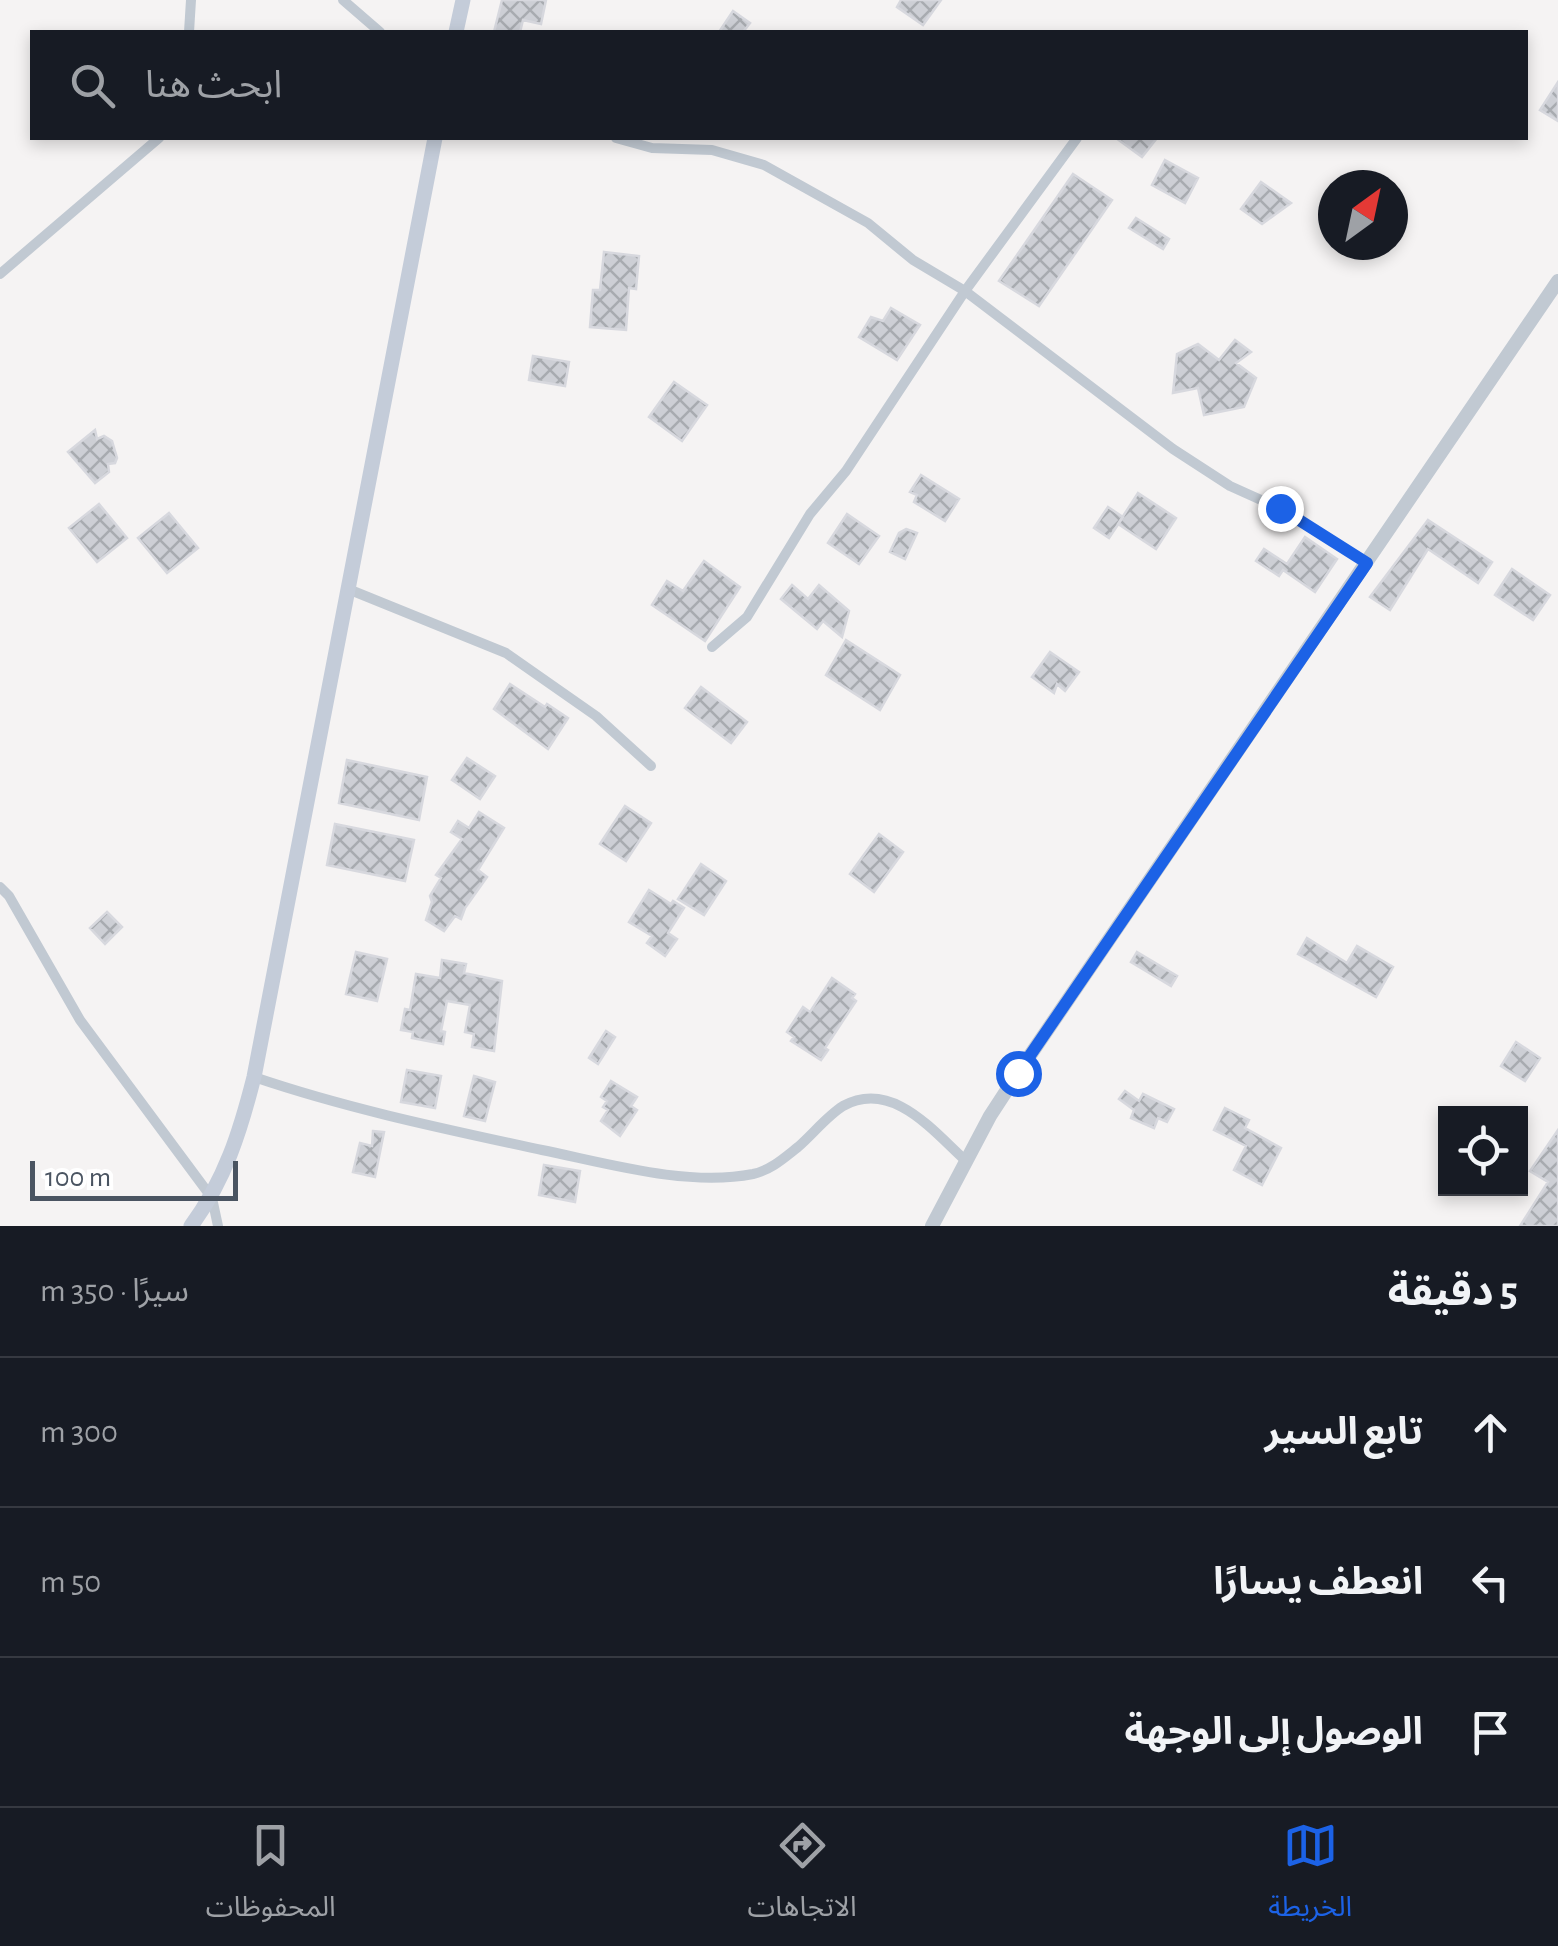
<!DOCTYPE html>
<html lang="ar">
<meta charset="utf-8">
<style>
body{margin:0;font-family:"Alegreya Sans","Noto Sans Arabic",sans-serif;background:#20242c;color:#f1f3f6;direction:rtl}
.controls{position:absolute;right:30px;bottom:30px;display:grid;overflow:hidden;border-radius:0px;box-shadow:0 5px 15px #0003}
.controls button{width:90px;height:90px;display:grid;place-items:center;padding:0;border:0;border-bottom:2px solid #363941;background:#171b24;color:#f1f3f6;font:50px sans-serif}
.compass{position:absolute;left:1318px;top:170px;width:90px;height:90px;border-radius:50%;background:#171b24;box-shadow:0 5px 15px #0003;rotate:33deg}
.scale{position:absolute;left:30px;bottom:25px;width:208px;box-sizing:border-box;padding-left:10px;border:5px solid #4a5461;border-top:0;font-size:28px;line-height:35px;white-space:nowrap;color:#4a5461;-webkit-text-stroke:8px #fff;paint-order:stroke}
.stop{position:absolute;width:30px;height:30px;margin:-22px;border:8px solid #1c62e6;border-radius:50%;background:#fff}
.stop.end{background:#1c62e6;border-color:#fff;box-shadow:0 2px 10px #0008}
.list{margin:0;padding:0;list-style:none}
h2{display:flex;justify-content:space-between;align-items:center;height:130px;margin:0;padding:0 40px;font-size:42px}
h2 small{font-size:32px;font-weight:400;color:#9ea1a6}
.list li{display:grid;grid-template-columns:65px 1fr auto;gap:30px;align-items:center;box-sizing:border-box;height:150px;padding:0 40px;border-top:2px solid #363941}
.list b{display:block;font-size:38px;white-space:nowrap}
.list em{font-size:32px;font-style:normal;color:#9ea1a6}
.icon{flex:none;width:55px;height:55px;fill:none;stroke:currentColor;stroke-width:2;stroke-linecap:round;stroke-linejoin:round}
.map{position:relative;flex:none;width:1558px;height:1226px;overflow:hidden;direction:ltr}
.search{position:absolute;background:#171b24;box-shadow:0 5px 15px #0003;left:30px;right:30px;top:30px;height:110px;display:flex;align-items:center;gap:25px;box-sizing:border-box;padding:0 35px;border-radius:0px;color:#9ea1a6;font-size:38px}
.sheet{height:580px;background:#171b24}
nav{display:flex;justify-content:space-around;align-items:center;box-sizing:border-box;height:140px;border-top:2px solid #363941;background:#171b24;font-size:28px;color:#9ea1a6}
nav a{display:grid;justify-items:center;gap:5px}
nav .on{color:#1c62e6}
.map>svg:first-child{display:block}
.building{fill:url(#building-cross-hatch);stroke:#d7d8de;stroke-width:2.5}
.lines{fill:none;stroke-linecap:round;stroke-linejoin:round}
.minor{stroke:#c1c9d2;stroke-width:10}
.tertiary{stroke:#c1c9d2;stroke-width:14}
.secondary{stroke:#c4ccd9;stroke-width:15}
.route{stroke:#1c62e6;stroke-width:12}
</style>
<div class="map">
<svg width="1558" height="1226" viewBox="0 0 1558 1226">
<defs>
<pattern id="building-cross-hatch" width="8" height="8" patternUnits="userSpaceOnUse" patternTransform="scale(2.5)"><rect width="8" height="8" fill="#cdcfd5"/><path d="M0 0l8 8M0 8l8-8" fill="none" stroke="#a8abb0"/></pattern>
</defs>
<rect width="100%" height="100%" fill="#f5f3f3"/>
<path class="building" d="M502 0H546L541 24 523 20 520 32H494Z
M901 0H941L923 25 897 7Z
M733 11 750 23 743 32H719Z
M1558 82V121L1540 110Z
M1116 138H1157L1142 157Z
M1165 160 1198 178 1185 203 1152 185Z
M1073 174 1112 200 1039 306 999 281Z
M1261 182 1291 203 1262 224 1241 209Z
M1136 218 1169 239 1163 249 1129 228Z
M604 252 639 256 636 289 629 288 626 330 590 327 593 290H600Z
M891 308 920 325 897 360 859 337 871 317 883 321Z
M1235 340 1251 352 1236 363 1256 378 1244 407 1204 415 1198 388 1173 393 1177 354 1198 344 1219 360Z
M533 356 569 362 565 386 529 380Z
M674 382 707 405 682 441 649 417Z
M95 430 97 439 104 436 112 441 117 458 115 463 108 464 109 472 95 483 68 452Z
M921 475 959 499 945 521 914 502 917 495 910 492Z
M1138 493 1176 518 1156 549 1118 524Z
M99 504 127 538 97 562 69 528Z
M1108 507 1123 517 1109 538 1094 528Z
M169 513 198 548 167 573 138 538Z
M847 514 879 536 859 564 828 543Z
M1428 520 1492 562 1478 583 1428 549 1390 610 1370 597Z
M906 529 917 533 905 559 890 552 899 533Z
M1305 537 1337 559 1315 592 1283 570 1279 576 1256 561 1264 549 1287 564Z
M704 561 740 587 705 641 652 605 667 581 683 591Z
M1512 569 1550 595 1533 620 1495 595Z
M792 585 808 599 819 585 849 611 842 637 823 621 817 629 781 599Z
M846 640 900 675 880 710 826 675Z
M1050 652 1079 672 1065 691 1057 684 1054 693 1032 677Z
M510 684 545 707 547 704 568 718 548 749 494 709Z
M701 687 747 722 731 743 685 708Z
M467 758 495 776 480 799 452 780Z
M347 760 427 777 419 820 339 803Z
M625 806 651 823 626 861 600 844Z
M479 812 504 828 478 870 487 877 465 908 461 919 455 916 444 931 426 920 432 902 430 896 441 878 436 875 462 839 451 832 458 821 469 828Z
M335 824 414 840 405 881 327 865Z
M879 834 903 852 874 892 850 874Z
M701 864 726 881 704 915 678 899Z
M649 890 671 904 673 901 684 908 668 933 677 939 665 956 647 943 652 936 629 922Z
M107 912 122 927 105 944 90 928Z
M1307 938 1347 963 1357 946 1393 967 1376 997 1298 954Z
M356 952 387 959 377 1001 346 994Z
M1137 952 1177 976 1171 986 1131 962Z
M442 960 466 964 464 973 502 981 494 1051 472 1047 474 1034 465 1032 470 1005 447 1001 441 1031 445 1032 443 1044 412 1038 413 1032 401 1030 405 1009 410 1010 416 974 440 978Z
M832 978 855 994 852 998 856 1001 825 1048 828 1050 821 1060 791 1041 794 1037 787 1032 803 1007 810 1012Z
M606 1031 615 1037 598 1064 589 1058Z
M1516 1042 1540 1058 1525 1081 1501 1066Z
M407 1070 441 1076 435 1108 401 1102Z
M474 1076 495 1082 485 1121 464 1116Z
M611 1081 637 1097 631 1106 637 1110 620 1136 601 1121 608 1110 603 1107 607 1101 601 1097Z
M1125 1091 1139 1101 1143 1094 1174 1109 1167 1122 1158 1118 1154 1128 1131 1118 1134 1110 1119 1099Z
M1225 1108 1249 1120 1245 1128 1281 1148 1262 1185 1234 1170 1246 1146 1214 1130Z
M1558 1130V1226H1520L1548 1182 1530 1171Z
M373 1131 384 1132 375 1177 353 1172 360 1143 372 1146Z
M544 1165 580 1171 575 1202 539 1195Z"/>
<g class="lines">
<path class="minor" d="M343 0 380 32
M189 32 191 0
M616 138 652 148 712 150 764 165 868 223 913 260 965 291 1173 449 1230 486 1279 508 1367 563
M0 274 159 138
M348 589 506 653 596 716 651 766
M712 647 747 617 810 514 846 471 965 291 1077 138
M0 887 9 896 80 1020 212 1198 218 1226
M254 1077C348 1109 445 1129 542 1150 606 1163 687 1187 753 1174 771 1170 784 1158 798 1147 813 1134 827 1116 843 1106 892 1079 933 1131 965 1160"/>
<path class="tertiary" d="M932 1226 990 1116 1018 1073 1558 281"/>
<path class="secondary" d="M456 32 463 0
M191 1226C225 1180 240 1132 254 1077L435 138"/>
</g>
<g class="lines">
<path class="route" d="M1018 1073 1367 563 1280 508"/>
</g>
</svg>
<div class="controls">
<button><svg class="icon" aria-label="locate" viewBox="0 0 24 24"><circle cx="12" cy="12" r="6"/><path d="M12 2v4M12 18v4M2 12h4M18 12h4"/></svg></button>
</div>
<svg class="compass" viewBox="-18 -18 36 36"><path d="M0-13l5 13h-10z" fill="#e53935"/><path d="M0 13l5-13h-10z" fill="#9ea1a6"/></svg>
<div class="scale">100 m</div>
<div class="stop" style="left:1018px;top:1073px"></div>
<div class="stop end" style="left:1280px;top:508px"></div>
<div class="search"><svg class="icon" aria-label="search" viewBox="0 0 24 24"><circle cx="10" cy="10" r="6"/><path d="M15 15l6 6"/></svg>ابحث هنا</div>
</div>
<section class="sheet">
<h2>5 دقيقة<small>سيرًا · 350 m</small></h2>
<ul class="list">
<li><svg class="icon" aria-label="ahead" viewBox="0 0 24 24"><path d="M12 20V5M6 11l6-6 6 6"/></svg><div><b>تابع السير</b></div><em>300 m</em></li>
<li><svg class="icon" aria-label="left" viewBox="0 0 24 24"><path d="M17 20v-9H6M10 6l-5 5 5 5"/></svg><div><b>انعطف يسارًا</b></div><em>50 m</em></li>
<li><svg class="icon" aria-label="arrive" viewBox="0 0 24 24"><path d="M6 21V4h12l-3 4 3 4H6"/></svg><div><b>الوصول إلى الوجهة</b></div></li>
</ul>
</section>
<nav>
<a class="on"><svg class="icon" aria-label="map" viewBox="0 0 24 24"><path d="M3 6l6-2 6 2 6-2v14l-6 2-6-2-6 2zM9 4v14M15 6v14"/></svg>الخريطة</a>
<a><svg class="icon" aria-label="directions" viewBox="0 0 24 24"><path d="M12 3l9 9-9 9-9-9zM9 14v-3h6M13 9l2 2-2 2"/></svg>الاتجاهات</a>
<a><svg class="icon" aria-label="saved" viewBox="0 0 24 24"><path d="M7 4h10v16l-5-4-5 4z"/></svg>المحفوظات</a>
</nav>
